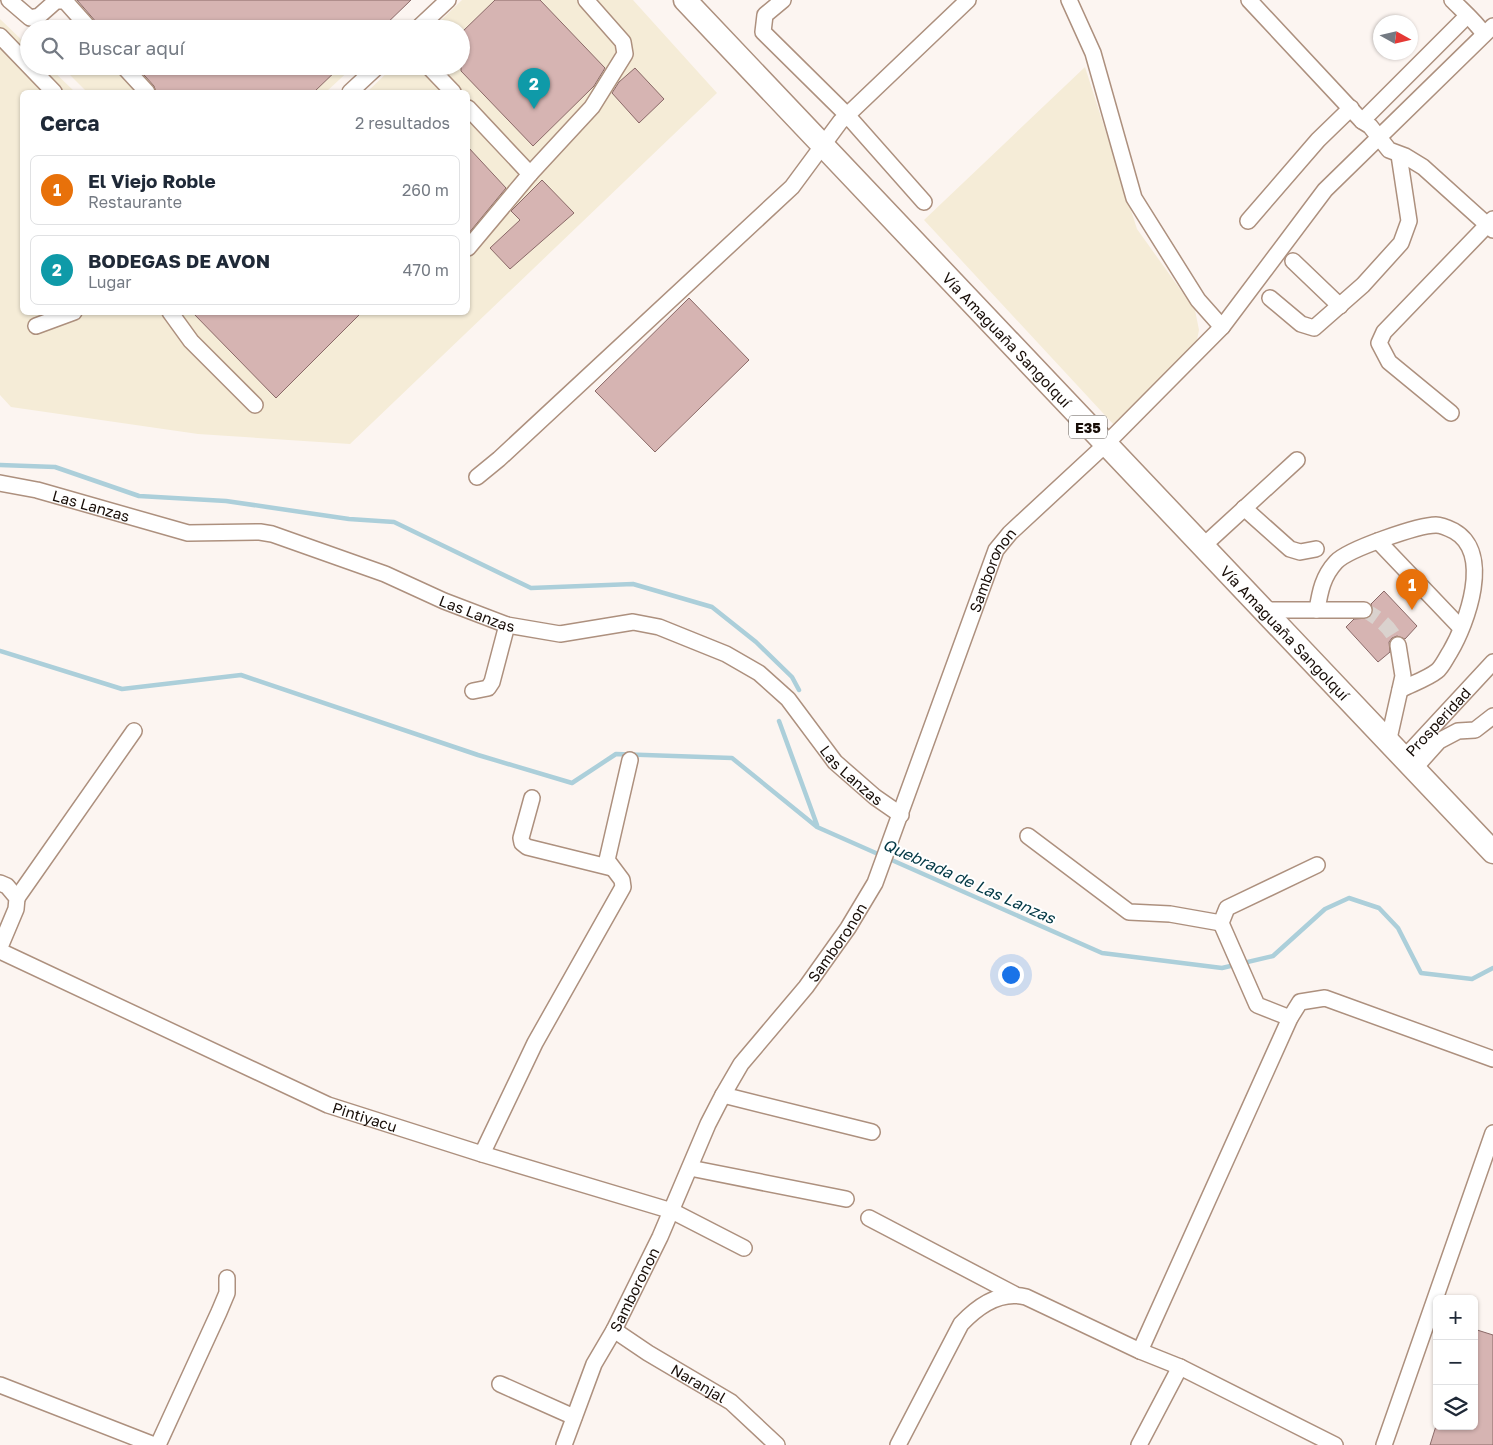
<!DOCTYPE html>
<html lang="es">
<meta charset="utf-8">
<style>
body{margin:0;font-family:"Golos Text",sans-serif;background:#f2f2f3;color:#1f2937}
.controls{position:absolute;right:15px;bottom:15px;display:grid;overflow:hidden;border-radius:8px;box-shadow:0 1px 4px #0004}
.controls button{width:45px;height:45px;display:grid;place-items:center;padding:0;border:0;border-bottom:1px solid #e0e1e3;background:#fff;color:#1f2937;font:25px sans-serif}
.compass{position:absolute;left:1373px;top:15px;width:45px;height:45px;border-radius:50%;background:#fff;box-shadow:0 1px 4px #0004;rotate:98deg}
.you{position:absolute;left:1010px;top:974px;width:18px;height:18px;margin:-12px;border:4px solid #fff;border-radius:50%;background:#1a73e8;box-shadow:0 0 0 8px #1a73e833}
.badge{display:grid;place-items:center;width:32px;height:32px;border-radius:50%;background:#1e58c4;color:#fff;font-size:16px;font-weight:700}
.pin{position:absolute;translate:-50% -41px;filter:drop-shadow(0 1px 2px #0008)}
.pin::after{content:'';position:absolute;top:26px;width:18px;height:15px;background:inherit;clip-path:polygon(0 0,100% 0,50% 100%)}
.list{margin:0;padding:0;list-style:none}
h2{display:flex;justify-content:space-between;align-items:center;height:65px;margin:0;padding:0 20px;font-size:21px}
h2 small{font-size:16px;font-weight:400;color:#747a83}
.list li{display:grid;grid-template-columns:32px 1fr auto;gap:15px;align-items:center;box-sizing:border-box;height:70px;margin:0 10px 10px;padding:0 10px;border:1px solid #e0e1e3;border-radius:8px}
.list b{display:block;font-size:19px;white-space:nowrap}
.list p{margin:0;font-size:16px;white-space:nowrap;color:#747a83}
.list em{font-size:16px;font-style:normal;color:#747a83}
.icon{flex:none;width:28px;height:28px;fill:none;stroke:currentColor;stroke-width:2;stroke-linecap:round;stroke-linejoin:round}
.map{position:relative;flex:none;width:1493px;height:1445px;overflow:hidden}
.search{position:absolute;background:#fff;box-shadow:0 1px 4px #0004;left:20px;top:20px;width:450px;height:55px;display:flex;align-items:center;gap:12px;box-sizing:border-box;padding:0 18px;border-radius:28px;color:#747a83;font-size:19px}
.panel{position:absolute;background:#fff;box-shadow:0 1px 4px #0004;left:20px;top:90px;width:450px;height:225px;border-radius:8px}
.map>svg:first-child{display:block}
.industrial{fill:#f5ecd7}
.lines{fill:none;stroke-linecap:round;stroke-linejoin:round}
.stream{stroke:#accfda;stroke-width:4.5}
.building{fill:#d6b4b2;stroke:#8a6967}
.minor-tunnel{stroke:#dad2ce;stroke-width:15;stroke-dasharray:15 8;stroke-linecap:butt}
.minor-casing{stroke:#ad907e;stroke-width:18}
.highway-casing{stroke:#ad907e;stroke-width:25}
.minor{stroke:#fff;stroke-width:15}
.highway{stroke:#fff;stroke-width:22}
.labels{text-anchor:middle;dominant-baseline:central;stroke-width:4;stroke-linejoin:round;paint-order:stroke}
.shield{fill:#fff;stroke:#5d5651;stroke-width:1}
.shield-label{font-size:14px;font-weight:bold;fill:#170d07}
.street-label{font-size:15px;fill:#170d07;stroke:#fff}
.water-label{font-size:16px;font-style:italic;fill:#023845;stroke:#fff}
</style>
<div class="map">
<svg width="1493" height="1445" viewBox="0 0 1493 1445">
<rect width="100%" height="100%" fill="#fcf5f1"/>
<path class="industrial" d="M462 0H633L717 93 350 444 198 434 11 407 0 395V19L29 47V66H48L75 92H22V312H468V92H367L394 66H461V29H432Z
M61 66H354L326 92H87Z
M1085 67 1137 229 1195 310 1199 330 1196 345 1114 425 924 220Z"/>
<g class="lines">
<path class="stream" d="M0 465 55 467 139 496 226 501 349 519 394 522 531 588 633 584 712 607 756 642 792 677 799 690
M0 651 122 689 241 675 478 755 572 783 616 754 732 758 817 827 1102 953 1222 968 1273 956 1325 909 1349 898 1379 908 1398 928 1421 973 1472 979 1493 968
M779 721 817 825"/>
</g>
<path class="building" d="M77 0H411L381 29H99L97 23Z
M495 0H540L605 68 594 86 533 146 461 71V33Z
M136 66H341L314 92H156L154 86Z
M635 68 664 99 639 123 612 93 619 82Z
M468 147 506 188 468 234Z
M542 180 574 213 510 269 490 248 520 220 511 211Z
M689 298 749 360 655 452 595 391Z
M192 312H362L276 398Z
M1384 591 1417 626 1405 639 1397 636 1392 638 1389 642 1390 652 1378 662 1346 627 1354 619 1369 618 1373 610 1371 604Z
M1474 1329 1493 1335V1445H1430L1436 1426H1474Z"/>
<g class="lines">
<path class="minor-tunnel" d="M1364 610C1379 618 1392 628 1398 645"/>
<defs>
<g id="minor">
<path d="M9 0 30 18 39 16 56 1H65L90 29"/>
<path d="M783 0 765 15 763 32 847 115 924 202"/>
<path d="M1069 0 1093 53 1134 198 1198 300 1222 327"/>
<path d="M1249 0 1362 121 1370 126 1389 150 1405 156 1423 167 1493 230"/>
<path d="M1452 0C1463 11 1475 21 1484 34"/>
<path d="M417 29 448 0"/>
<path d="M0 36 54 92"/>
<path d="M123 66 147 92"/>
<path d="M429 67 453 92"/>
<path d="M350 92 378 66"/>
<path d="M468 108 530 174"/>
<path d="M1362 121 1467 16"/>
<path d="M1248 221 1318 140 1351 108"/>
<path d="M468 248 530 174 592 107 625 54 623 42 586 0"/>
<path d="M1293 261 1340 306"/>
<path d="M1270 298 1301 324 1314 328 1363 285 1401 243 1409 221 1399 155"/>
<path d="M170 312 191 341 255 405"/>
<path d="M36 326 74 312"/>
<path d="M1451 413 1389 362 1379 343 1384 332 1493 219"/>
<path d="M477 477 499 459 792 187 840 122 968 0"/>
<path id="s1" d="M0 483 37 490 188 533 260 532 272 534 385 574 444 601 507 625 560 634 633 622 659 627 726 654 759 673 788 699 835 762 875 797 901 815"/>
<path d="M1244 508 1290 549 1300 552 1316 549"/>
<path d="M1378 541 1461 628"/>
<path d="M1202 547 1297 460"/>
<path d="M1262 610H1364"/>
<path d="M1317 610C1320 591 1323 576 1336 562 1348 549 1419 525 1436 525 1441 525 1450 529 1454 531 1493 553 1467 623 1450 652 1446 658 1442 667 1437 671 1427 679 1411 684 1400 690"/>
<path d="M473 691 488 688 492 682 507 625"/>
<path d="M1388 743 1403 676 1398 645"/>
<path id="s2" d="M1403 759 1493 662"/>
<path d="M1413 770 1439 741 1458 731 1475 730 1493 716"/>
<path d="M532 798 521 838 522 843 527 847 612 868"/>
<path d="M1028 836 1129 912 1170 914 1221 923"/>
<path d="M0 883 7 886 17 898 16 909 0 947"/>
<path d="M17 898 134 731"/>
<path id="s3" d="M0 951 328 1105 482 1154 672 1211 744 1248"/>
<path d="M1290 1018 1257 1005 1221 923 1227 908 1317 865"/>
<path d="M723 1095 872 1132"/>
<path d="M482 1154 535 1043 623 887 622 880 607 860 630 760"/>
<path d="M690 1168 846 1199"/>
<path d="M869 1218 1014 1294"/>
<path id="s4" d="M614 1330 648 1353 731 1402 777 1445"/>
<path d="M1140 1351 1180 1367 1335 1445"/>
<path d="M500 1384 574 1417"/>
<path d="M0 1385 154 1445"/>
<path d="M158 1445 219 1312 227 1293V1278"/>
<path id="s5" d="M564 1445 594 1364 614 1330 660 1237 708 1124 723 1095 741 1064 806 987 848 928 875 883 996 550 1010 533 1105 445 1222 327 1325 190 1493 26"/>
<path d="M898 1445 961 1324C978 1306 1000 1290 1026 1297L1140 1351 1290 1018 1300 1002 1325 998 1493 1059"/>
<path d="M1139 1445 1180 1367"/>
<path d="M1384 1445 1493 1133"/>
</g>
<g id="highway">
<path id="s6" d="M685 0 1493 852"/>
</g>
</defs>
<use href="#minor" class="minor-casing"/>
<use href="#highway" class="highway-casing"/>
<use href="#minor" class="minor"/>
<use href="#highway" class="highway"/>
</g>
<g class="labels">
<rect class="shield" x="1069" y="415.5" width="38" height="23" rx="4"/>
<g class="shield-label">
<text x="1088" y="427">E35</text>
</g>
<g class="street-label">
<text stroke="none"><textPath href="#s6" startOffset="468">Vía Amaguaña Sangolquí</textPath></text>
<text stroke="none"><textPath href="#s1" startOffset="94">Las Lanzas</textPath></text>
<text stroke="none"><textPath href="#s5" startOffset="981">Samboronon</textPath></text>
<text stroke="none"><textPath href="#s1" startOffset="499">Las Lanzas</textPath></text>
<text stroke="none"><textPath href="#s6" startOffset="872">Vía Amaguaña Sangolquí</textPath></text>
<text stroke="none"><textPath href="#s2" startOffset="51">Prosperidad</textPath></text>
<text stroke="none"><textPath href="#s1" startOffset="934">Las Lanzas</textPath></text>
<text stroke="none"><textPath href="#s5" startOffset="576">Samboronon</textPath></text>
<text stroke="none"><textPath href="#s3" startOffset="401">Pintiyacu</textPath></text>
<text stroke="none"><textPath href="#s5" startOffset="171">Samboronon</textPath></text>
<text stroke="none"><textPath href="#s4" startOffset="100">Naranjal</textPath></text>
</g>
<g class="water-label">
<text transform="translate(969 881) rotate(24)">Quebrada de Las Lanzas</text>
</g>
</g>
</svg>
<div class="controls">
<button>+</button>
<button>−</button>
<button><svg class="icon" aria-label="layers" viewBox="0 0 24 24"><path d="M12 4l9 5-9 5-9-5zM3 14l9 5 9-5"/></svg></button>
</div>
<svg class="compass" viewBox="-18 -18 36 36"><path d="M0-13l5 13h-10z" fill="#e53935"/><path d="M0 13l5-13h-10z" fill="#747a83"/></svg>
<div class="you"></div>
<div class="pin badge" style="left:1412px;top:610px;background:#e8710a">1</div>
<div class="pin badge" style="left:534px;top:109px;background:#0f9aa8">2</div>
<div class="search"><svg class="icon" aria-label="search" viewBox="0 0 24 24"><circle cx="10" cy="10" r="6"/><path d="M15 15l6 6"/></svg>Buscar aquí</div>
<section class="panel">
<h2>Cerca<small>2 resultados</small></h2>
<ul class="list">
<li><span class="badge" style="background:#e8710a">1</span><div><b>El Viejo Roble</b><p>Restaurante</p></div><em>260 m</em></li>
<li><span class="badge" style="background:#0f9aa8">2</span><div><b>BODEGAS DE AVON</b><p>Lugar</p></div><em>470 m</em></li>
</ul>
</section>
</div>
